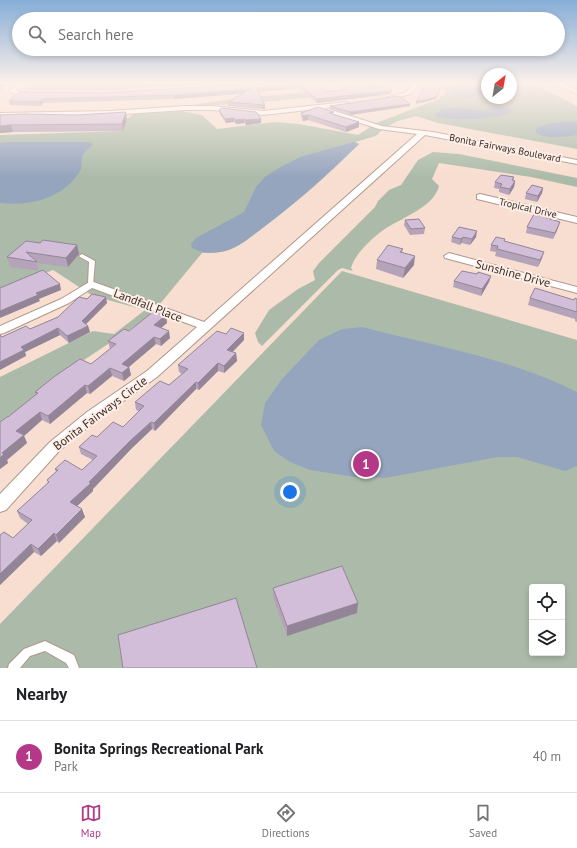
<!DOCTYPE html>
<style>
body{margin:0;font-family:"PT Sans",sans-serif;background:#f2f2f2;color:#202124}
.controls{position:absolute;right:12px;bottom:12px;display:grid;overflow:hidden;border-radius:4px;box-shadow:0 2px 6px #0003}
.controls button{width:36px;height:36px;display:grid;place-items:center;padding:0;border:0;border-bottom:1px solid #e0e0e0;background:#fff;color:#202124;font:20px sans-serif}
.compass{position:absolute;left:481px;top:68px;width:36px;height:36px;border-radius:50%;background:#fff;box-shadow:0 2px 6px #0003;rotate:31deg}
.you{position:absolute;left:290px;top:492px;width:14px;height:14px;margin:-10px;border:3px solid #fff;border-radius:50%;background:#1a73e8;box-shadow:0 0 0 6px #1a73e833}
.badge{display:grid;place-items:center;width:26px;height:26px;border-radius:50%;background:#b43788;color:#fff;font-size:13px;font-weight:700}
.pin{position:absolute;translate:-50% -50%;border:2px solid #fff;box-shadow:0 1px 4px #0006}
.list{margin:0;padding:0;list-style:none}
h2{display:flex;justify-content:space-between;align-items:center;height:52px;margin:0;padding:0 16px;font-size:17px}
h2 small{font-size:13px;font-weight:400;color:#757577}
.list li{display:grid;grid-template-columns:26px 1fr auto;gap:12px;align-items:center;box-sizing:border-box;height:72px;padding:0 16px;border-top:1px solid #e0e0e0}
.list b{display:block;font-size:15px;white-space:nowrap}
.list p{margin:0;font-size:13px;white-space:nowrap;color:#757577}
.list em{font-size:13px;font-style:normal;color:#757577}
.icon{flex:none;width:22px;height:22px;fill:none;stroke:currentColor;stroke-width:2;stroke-linecap:round;stroke-linejoin:round}
.map{position:relative;flex:none;width:577px;height:668px;overflow:hidden}
.search{position:absolute;background:#fff;box-shadow:0 2px 6px #0003;left:12px;right:12px;top:12px;height:44px;display:flex;align-items:center;gap:10px;box-sizing:border-box;padding:0 14px;border-radius:22px;color:#757577;font-size:15px}
.sheet{height:124px;background:#fff}
nav{display:flex;justify-content:space-around;align-items:center;box-sizing:border-box;height:56px;border-top:1px solid #e0e0e0;background:#fff;font-size:11px;color:#757577}
nav a{display:grid;justify-items:center;gap:2px}
nav .on{color:#b43788}
.map>svg:first-child{display:block}
.green{fill:#acbba9;fill-rule:evenodd}
.water{fill:#96a5be}
.lines{fill:none;stroke-linecap:round;stroke-linejoin:round}
.service-casing{stroke:#af978a;stroke-width:2}
.minor-casing{stroke:#af978a;stroke-width:2}
.service{fill:#fff;fill-rule:evenodd}
.minor{fill:#fff;fill-rule:evenodd}
.wall{fill:#b5a3ba}
.shaded-wall{fill:#938597}
.building{fill:#d2bed8;stroke:#938597}
.labels{text-anchor:middle;dominant-baseline:central;stroke-width:4;stroke-linejoin:round;paint-order:stroke}
.far-street-label{font-size:10px;fill:#362c27;stroke:#feeee6}
.street-label{font-size:12px;fill:#362c27;stroke:#feeee6}
</style>
<div class="map">
<svg width="577" height="668" viewBox="0 0 577 668">
<rect width="100%" height="100%" fill="#f8ded0"/>
<path class="green" d="M363 84H387L383 89C319 97 254 104 190 106L192 105 238 98 345 89Z
M441 84H487V98H511V84H534L577 106V149L438 123 416 116 398 121 384 128 376 136 355 142 359 144C329 174 299 201 265 226 253 235 242 245 229 250 220 253 211 253 202 253L150 316 54 380 0 425V377L93 331 114 334 145 310 93 296 53 270 0 292V135L123 131 127 119 133 114 182 111 202 115 217 129 275 122 299 124 358 135 376 123 437 100 446 93Z
M433 152 459 154 577 178V187L531 177 439 163 432 179 439 186C434 208 398 219 382 231 371 239 355 254 351 268L353 271 342 268 338 270 262 346 258 342 255 333 269 310 298 289 315 280 313 271 319 263 375 207 378 201 389 190 401 185 418 160Z
M342 271 577 340V668H0V624ZM532 587H562V653H532Z"/>
<path class="water" d="M452 84H478L482 92C475 100 460 99 452 92L455 89Z
M499 107 511 109 513 112C501 118 445 123 435 115 444 103 468 110 481 110 487 109 493 108 499 107Z
M568 121 577 122V135C563 137 548 140 535 132L537 128 548 124Z
M9 142H89L93 144C90 148 86 150 84 153 80 158 83 166 80 171 63 199 30 206 0 203V143Z
M354 142 359 144C328 174 298 201 264 227 253 235 241 246 228 250 215 254 204 254 192 248L191 244 196 238 244 212 256 187 265 177 279 168 300 157Z
M362 327C431 345 513 359 577 392V466L565 471 517 457H498L385 478 354 477 310 470 290 462 274 451 261 425 265 403 282 379 319 340 342 329Z"/>
<g class="lines">
<defs>
<path id="service" d="M82 254 95 261 93 285H89L88 284 89 262 80 257 79 256Z
M45 641 74 655 79 668H69L66 663 45 651 30 656 20 668H8L9 664 24 649Z"/>
<path id="minor" d="M17 84H23L16 90 36 94C29 99 18 95 10 92V90Z
M228 84H251L229 87 226 85Z
M410 84H416L418 86 410 94 382 102 379 100 406 92 412 86Z
M556 84H563L577 90V94Z
M346 102 348 103V105L325 108 382 126 433 132 577 160V164L425 135 157 377 97 420 60 450 6 510 0 512V494L50 442 87 412 147 371 197 327 92 288 69 303 4 333 0 334V326L61 299 91 281 204 322 417 134 379 129 317 109 263 115 212 110H185L110 115 0 117V113L110 111 185 106H212L263 111Z
M480 194 577 217V223L477 199V195Z
M449 253 577 287V293L445 258 444 256Z"/>
</defs>
<use href="#service" class="service-casing"/>
<use href="#minor" class="minor-casing"/>
<use href="#service" class="service"/>
<use href="#minor" class="minor"/>
</g>
<path class="wall" d="M29 84H210L106 90H27L26 87Z
M316 84 327 92 347 90 339 84H361L368 88 391 94 317 103 298 88 258 92 265 105V109H263L228 106V102L243 93 175 99 43 103 41 106 10 105 9 101 105 93Z
M330 106H410L350 115 330 109Z
M219 110 261 119V123L246 125 244 123 236 124 234 122 226 123 220 114Z
M301 113 334 114 359 127 346 132 308 120 303 121 301 117Z
M0 115 127 119 123 131 13 132 0 133Z
M514 177 513 181H515L514 187 509 195 499 192V189L494 188 495 182Z
M543 188 542 193 537 202 525 199 526 193Z
M405 220 425 228 424 234 410 235 404 225Z
M527 227 558 228 553 239 526 233Z
M452 237H476L470 245 461 243 460 245 451 242Z
M505 239 504 242 542 258 538 267 495 256 496 252 490 251 491 245Z
M40 243 77 245 79 254 68 267 37 263 39 271 10 267 7 257Z
M403 249 402 252 414 265 403 278 376 269 377 260Z
M477 274 491 276 489 282 481 296 453 287 454 281Z
M530 298 574 300 577 299V322L575 321V319L528 305Z
M107 303 86 324 88 326 90 332 69 343 60 335 25 352 26 356 2 337 30 329Z
M166 315 167 323 161 328 170 338 161 346 156 344 129 367 131 375 124 381 112 376 90 394 87 393 50 424 42 420 24 436 27 443 7 460 8 463 0 469V422L8 417 36 395 35 392 91 364 110 349 108 341 129 331Z
M244 340 233 352 236 353 237 361 224 373 218 371 199 390 196 389 155 431 152 429 131 449 93 489V491L77 506 85 517 59 543 57 541 41 556 34 552 0 585V535L13 538 28 524 20 518 17 511 48 483 47 480 56 472 55 469 82 470 93 460 81 454 79 447 97 437 123 427 139 411 136 410 135 402 169 385 182 374 179 372 178 365Z
M273 588 357 613 287 636 273 598Z"/>
<path class="shaded-wall" d="M0 84H7L0 90Z
M298 84V88L256 92V88Z
M442 84 436 99 416 104V102Z
M251 89V93L175 99 174 95Z
M392 90 391 94 317 103V99Z
M42 99 43 103 41 106 40 102Z
M410 104V106L350 115V112Z
M263 105H265V109H263Z
M126 112 127 119 123 131 122 124Z
M308 115V120L303 121V116Z
M234 118V122L226 123 225 119Z
M244 119V123L236 124 235 120Z
M261 119V123L246 125 245 120Z
M359 122V127L346 132V127Z
M11 125 13 132 0 133V126Z
M515 181 514 187 509 195 510 189Z
M543 188 542 193 537 202 538 196Z
M560 222 558 228 553 239 555 233Z
M477 231 476 237 470 245 472 239Z
M463 237 461 243 460 245 461 239Z
M77 245 79 254 68 267 66 258Z
M544 252 542 258 538 267 540 260Z
M415 256 414 265 403 278 405 268Z
M491 276 489 282 481 296 482 289Z
M60 284 61 290 39 299 40 301 0 318V311L36 293Z
M106 297 107 303 83 327 82 321Z
M166 315 167 323 156 332 154 325Z
M88 326 90 332 69 343 67 336Z
M58 328 60 335 25 352 26 356 0 370V362L21 347Z
M169 331 170 338 161 346 160 339Z
M244 333V340L227 357V350Z
M154 337 156 344 124 371 122 364Z
M236 353 237 361 224 373V366Z
M218 363V371L199 390 198 383Z
M129 367 131 375 124 381 122 373Z
M110 368 112 376 90 394 88 386Z
M196 382V389L155 431 154 423Z
M85 385 87 393 50 424 48 416Z
M40 412 42 420 24 436 27 443 7 460 8 463 0 469V458L2 453 16 431Z
M151 422 152 429 131 449 93 489V491L73 510 70 502 130 441Z
M82 509 85 517 59 543 56 535Z
M54 533 57 541 41 556 38 549Z
M31 544 34 552 0 585V574Z
M358 603 357 613 287 636V626Z"/>
<path class="building" d="M29 84H143L105 86 26 87Z
M248 84H316L327 92 351 89 344 84H361L368 88 385 86 392 90 317 99 298 84 256 88 265 105H263L228 102 251 89 174 95 42 99 40 102 9 101 19 92 105 93Z
M426 84H442L437 97 416 102Z
M399 96 410 104 350 112 330 106Z
M318 107 334 112 329 113 359 122 346 127 308 115 303 116 301 113Z
M222 108 256 112 261 119 245 120 244 119 235 120 234 118 225 119 219 110Z
M126 112 122 124 11 125 0 126V115L24 114 77 115Z
M501 175 514 177 512 180 515 181 510 189 500 187 502 184 495 182Z
M532 185 543 188 538 196 526 193Z
M534 214 560 222 555 233 527 227Z
M419 219 425 228 411 229 405 220Z
M459 227 477 231 472 239 463 237 461 239 452 237Z
M496 237 505 239 504 241 544 252 540 260 497 249 498 246 491 245Z
M43 240 77 245 66 258 26 252 37 262 7 257 26 241 40 243Z
M388 245 403 249 400 252 415 256 405 268 377 260Z
M43 270 60 284 36 293 38 295 0 311V288Z
M462 271 477 274 478 272 491 276 482 289 454 281Z
M535 288 574 300 575 298 577 299V312L530 298Z
M92 294 106 297 82 321 88 326 67 336 58 328 21 347 24 350 0 362V335L2 337 26 326 30 329 58 317 79 297 87 299Z
M154 311 166 315 154 325 169 331 160 339 154 337 122 364 129 367 122 373 110 368 88 386 85 385 48 416 40 412 16 431 24 435 2 453 4 454 0 458V422L7 417H8L38 393 35 392 55 376 80 359 91 364 116 344 108 341 124 329 129 331Z
M231 328 244 333 227 350 236 353 224 366 218 363 198 383 196 382 154 423 151 422 130 441 89 482 91 483 70 502 82 509 56 535 54 533 38 549 31 544 0 574V535L4 532 13 538 32 520 17 511 49 482 47 480 58 470 55 469 65 460 82 470 97 456 79 447 92 435 97 437 113 422 123 427 144 406 135 402 160 381 169 385 188 369 178 365 217 331 226 334Z
M342 566 358 603 287 626 273 588Z
M236 598 257 668H123L118 635Z"/>
<linearGradient id="sky" x2="0" y2="1"><stop stop-color="#87aed7"/><stop offset="0.47" stop-color="#fcf0ea"/><stop offset="1" stop-color="#fcf0ea" stop-opacity="0"/></linearGradient>
<rect width="577" height="177" fill="url(#sky)"/>
<g class="labels">
<g class="far-street-label">
<text transform="translate(505 148) rotate(11)">Bonita Fairways Boulevard</text>
<text transform="translate(528 208) rotate(13)">Tropical Drive</text>
</g>
<g class="street-label">
<text transform="translate(513 273) rotate(15)">Sunshine Drive</text>
<text transform="translate(148 305) rotate(21)">Landfall Place</text>
<text transform="translate(100 413) rotate(-37)">Bonita Fairways Circle</text>
</g>
</g>
</svg>
<div class="controls">
<button><svg class="icon" aria-label="locate" viewBox="0 0 24 24"><circle cx="12" cy="12" r="6"/><path d="M12 2v4M12 18v4M2 12h4M18 12h4"/></svg></button>
<button><svg class="icon" aria-label="layers" viewBox="0 0 24 24"><path d="M12 4l9 5-9 5-9-5zM3 14l9 5 9-5"/></svg></button>
</div>
<svg class="compass" viewBox="-18 -18 36 36"><path d="M0-13l5 13h-10z" fill="#e53935"/><path d="M0 13l5-13h-10z" fill="#757577"/></svg>
<div class="you"></div>
<div class="pin badge" style="left:366px;top:464px">1</div>
<div class="search"><svg class="icon" aria-label="search" viewBox="0 0 24 24"><circle cx="10" cy="10" r="6"/><path d="M15 15l6 6"/></svg>Search here</div>
</div>
<section class="sheet">
<h2>Nearby<small></small></h2>
<ul class="list">
<li><span class="badge">1</span><div><b>Bonita Springs Recreational Park</b><p>Park</p></div><em>40 m</em></li>
</ul>
</section>
<nav>
<a class="on"><svg class="icon" aria-label="map" viewBox="0 0 24 24"><path d="M3 6l6-2 6 2 6-2v14l-6 2-6-2-6 2zM9 4v14M15 6v14"/></svg>Map</a>
<a><svg class="icon" aria-label="directions" viewBox="0 0 24 24"><path d="M12 3l9 9-9 9-9-9zM9 14v-3h6M13 9l2 2-2 2"/></svg>Directions</a>
<a><svg class="icon" aria-label="saved" viewBox="0 0 24 24"><path d="M7 4h10v16l-5-4-5 4z"/></svg>Saved</a>
</nav>
